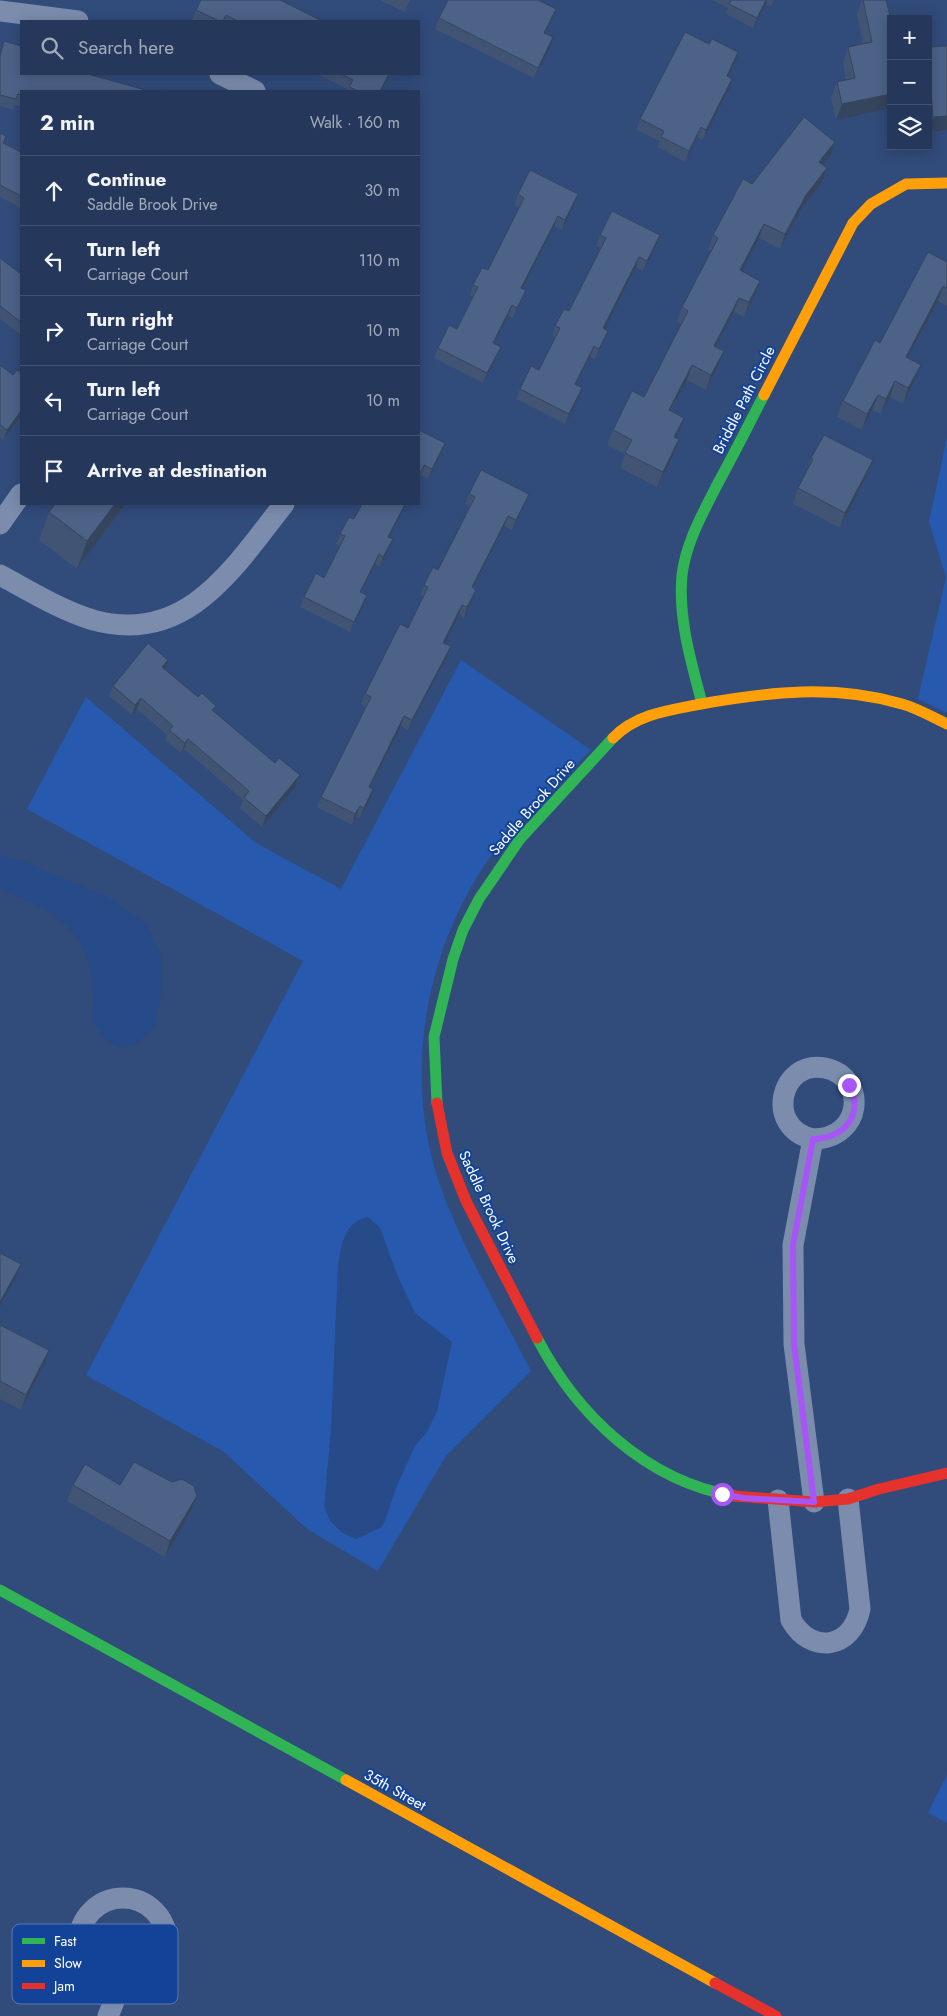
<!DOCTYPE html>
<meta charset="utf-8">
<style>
body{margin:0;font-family:Jost,sans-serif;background:#314365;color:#f1f3f6}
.controls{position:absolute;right:15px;top:15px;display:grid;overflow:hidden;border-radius:0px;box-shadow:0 2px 12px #0003}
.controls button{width:45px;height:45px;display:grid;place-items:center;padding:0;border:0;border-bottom:1px solid #425272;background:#25385c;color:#f1f3f6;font:25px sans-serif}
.stop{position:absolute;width:15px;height:15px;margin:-11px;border:4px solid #a855f7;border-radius:50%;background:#fff}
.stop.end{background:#a855f7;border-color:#fff;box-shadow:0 1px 5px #0008}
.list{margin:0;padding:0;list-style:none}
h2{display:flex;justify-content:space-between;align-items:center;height:65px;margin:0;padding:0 20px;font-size:21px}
h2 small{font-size:16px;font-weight:400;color:#a3acbb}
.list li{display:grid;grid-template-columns:32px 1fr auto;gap:15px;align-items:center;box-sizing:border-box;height:70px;padding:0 20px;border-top:1px solid #425272}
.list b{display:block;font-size:19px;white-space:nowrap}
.list p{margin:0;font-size:16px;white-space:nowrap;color:#a3acbb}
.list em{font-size:16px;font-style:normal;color:#a3acbb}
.icon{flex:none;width:28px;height:28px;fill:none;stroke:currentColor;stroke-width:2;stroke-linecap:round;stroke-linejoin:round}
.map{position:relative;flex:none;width:947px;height:2016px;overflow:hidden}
.search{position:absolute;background:#25385c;box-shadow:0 2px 12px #0003;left:20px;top:20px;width:400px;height:55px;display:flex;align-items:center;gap:12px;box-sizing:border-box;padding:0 18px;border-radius:0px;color:#a3acbb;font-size:19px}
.panel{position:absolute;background:#25385c;box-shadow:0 2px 12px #0003;left:20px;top:90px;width:400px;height:415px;border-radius:0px}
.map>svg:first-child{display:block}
.green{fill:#275aae}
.water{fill:#274a88}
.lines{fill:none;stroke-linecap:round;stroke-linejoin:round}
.street{stroke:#7b8cad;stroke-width:21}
.fast{stroke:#30b455;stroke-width:11}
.slow{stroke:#ff9f0a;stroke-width:11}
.jam{stroke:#e5322d;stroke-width:11}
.wall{fill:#415474}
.shaded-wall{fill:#35455e}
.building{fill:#4c6287;stroke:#35455e}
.route{stroke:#a855f7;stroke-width:6}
.labels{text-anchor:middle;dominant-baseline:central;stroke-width:4;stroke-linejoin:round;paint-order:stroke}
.street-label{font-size:15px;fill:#fff;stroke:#134398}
.key{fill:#134398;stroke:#5a7bb7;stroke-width:1}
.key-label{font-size:14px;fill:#fff}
</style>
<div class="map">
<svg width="947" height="2016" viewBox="0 0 947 2016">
<rect width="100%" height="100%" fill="#314b7a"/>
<path class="green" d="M947 437V713L918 699 946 577 929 522Z
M461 660 591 750C555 786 515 821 486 863 424 955 403 1079 440 1185 463 1250 500 1310 531 1371L446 1456 378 1571 307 1529 224 1452 86 1375 303 961 27 809 86 697 256 843 341 889Z
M947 1775V1823L928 1813Z"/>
<path class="water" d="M0 855 32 865 111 899 147 925 162 958 160 1000 155 1024 149 1032 134 1045 120 1048 107 1041 92 1021C100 943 71 915 0 890Z
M368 1217 380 1228 398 1277 415 1313 452 1342 437 1411 427 1432 415 1446 396 1488 386 1518 382 1527 356 1539 341 1532 330 1521 324 1506 331 1429 338 1265C342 1244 344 1222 368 1217Z"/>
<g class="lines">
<path class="street" d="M0 11 78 21
M220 74 255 91
M0 524 21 494
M0 575C30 591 60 610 93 620 187 646 234 567 284 504
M813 1139C764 1128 780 1059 825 1068 868 1077 863 1139 813 1139L793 1245 794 1344 814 1502
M778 1500 791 1620C811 1655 852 1649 860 1609L848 1499
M79 1942a44 44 0 1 1 88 0a44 44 0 1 1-88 0Z
M108 2016 120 1987"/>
<path class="fast" d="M702 703C691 662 678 618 682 575 686 542 703 513 718 483 734 454 749 424 764 395
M437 1103 434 1037 453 959 463 930 479 899 520 839 613 738
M537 1338C577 1415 646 1481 734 1496
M0 1590 346 1780"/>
<path class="slow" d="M764 395 853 223 871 204 906 184 947 183
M613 738C636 714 670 710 701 704 769 692 834 684 902 704 917 708 932 717 947 724
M346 1780 715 1983"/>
<path class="jam" d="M437 1103 447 1153 466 1201 537 1338
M734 1496 814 1502 848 1499 879 1489 947 1473
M715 1983 776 2016"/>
</g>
<path class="wall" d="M380 0H411L405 12Z
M712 0H774L771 6 766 4 753 28 726 14 728 8Z
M862 0H886L891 20 836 120 831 98 837 82 846 80 843 63 848 47 863 44 857 14Z
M196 10 322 21H195L192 20Z
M439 18 552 19 545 33 553 37 550 48 534 78 435 29Z
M4 41 21 91V107L14 105 13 110 0 106V53Z
M947 46V130L928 132V47Z
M735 63 728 76 729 89 703 140 697 137 685 162 657 147 660 141 636 130 640 119Z
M317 74H390L381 91H348L349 90Z
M0 133 6 136 3 143 21 152V208L0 197Z
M835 142 830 156 823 165 822 182 801 210 780 249 759 238 742 271 755 295 744 317 734 312 716 347 718 366 706 390 687 380 671 411 684 418 676 438 674 454 657 487 620 468 625 454 607 445 613 430 644 397 681 324 677 322 682 307 711 251 708 250 713 235 752 184Z
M518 194H578L574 205 562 230 554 226 523 288 526 290 522 300 513 318 508 316 494 343 501 347 497 357 483 383 434 358 438 348 457 329 473 297 470 295 473 285 488 270 519 207 514 205Z
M600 235 656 246 643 271 636 267 605 329 608 331 604 341 595 359 590 357 576 384 582 388 579 398 565 424 516 399 520 389 539 370 555 338 552 336 555 326 569 311 601 248 596 246Z
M0 258 21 274V335L0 319Z
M947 262V306L938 301 908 358 921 365 915 380 903 404 890 397 881 414 872 410 862 430 837 417 843 401 880 343Z
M0 365 21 416 3 440 0 438Z
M419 430 441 454 428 479 421 475 419 479Z
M811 458 873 460 867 475 840 528 793 504 798 488 806 473Z
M469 494H529L525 504 512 530 504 526 473 588 476 590 472 600 464 618 459 615 444 643 451 646 447 657 408 730 401 726 370 788 373 789 370 800 360 818 356 816 352 825 317 807 321 797 366 707 361 704 365 694 408 628 424 597 420 595 424 585 438 570 470 507 465 504Z
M362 504H406L389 537V549L380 567 375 564 361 592 363 606 350 632 300 607 304 597 324 578 340 546 336 544 340 534 354 519Z
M124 506 77 569 39 540 49 512Z
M168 660 165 669 214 712 296 786 262 827 240 808 243 800 184 749 181 753 165 740 167 735 137 709 132 715 109 696 113 686Z
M0 1325 44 1365 21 1410 0 1399Z
M73 1485H120L197 1496 191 1511 165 1557 67 1501Z"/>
<path class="shaded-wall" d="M410 0H411L405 12Z
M766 0H767L766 4 753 28 757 18Z
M556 9 552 19 540 43 544 33Z
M553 37 550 48 534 78 538 68Z
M738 52 735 63 723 86 727 76Z
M389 74H390L381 91H380Z
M732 79 729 89 703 140 706 130Z
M891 94V108L836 120 842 104Z
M947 116V130L928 132V130L933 117Z
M701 127 697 137 685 162 689 151Z
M835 142 830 156 814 176 819 162Z
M827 168 822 182 801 210 780 249 785 234 806 195Z
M578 194 574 205 562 230 565 220Z
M558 216 554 226 518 298 521 288Z
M764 224 759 238 735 285 740 270Z
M660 235 656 246 643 271 647 261Z
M639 257 636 267 600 339 603 328Z
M760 281 755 295 744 317 749 302Z
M943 286 938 301 900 372 906 357Z
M526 290 522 300 513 318 517 308Z
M739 298 734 312 708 361 714 346Z
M512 305 508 316 489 353 493 343Z
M608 331 604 341 595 359 599 349Z
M594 346 590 357 571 394 575 384Z
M501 347 497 357 483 383 487 373Z
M724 351 718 366 706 390 711 375Z
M692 365 687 380 663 424 669 410Z
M921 365 915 380 903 404 908 388Z
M895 381 890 397 881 414 886 399Z
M582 388 579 398 565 424 569 414Z
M878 395 872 410 862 430 867 414Z
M21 411V416L3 440 7 430Z
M684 418 679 432 669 452 674 437Z
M679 439 674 454 657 487 663 472Z
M445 443 441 454 428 479 432 469Z
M873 460 867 475 840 528 845 513Z
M529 494 525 504 512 530 516 520Z
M115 504H125L124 506 77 569 87 541Z
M405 504H406L384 547 388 537Z
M508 516 504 526 468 598 472 587Z
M393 539 389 549 380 567 383 557Z
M379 554 375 564 356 602 360 592Z
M476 590 472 600 464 618 467 607Z
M367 595 363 606 350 632 354 622Z
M462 605 459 615 440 653 443 643Z
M451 646 447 657 408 730 412 720Z
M168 660 165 671 162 667Z
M141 698 137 709 132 715 135 705Z
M404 716 401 726 365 797 369 787Z
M188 739 184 749 181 753 185 743Z
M300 775 296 786 262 827 266 816Z
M373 789 370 800 360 818 364 808Z
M360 806 356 816 352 825 355 814Z
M21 1264 17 1275 0 1306V1302Z
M49 1350 44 1365 21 1410 26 1395Z
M197 1496 191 1511 165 1557 170 1541Z"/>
<path class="building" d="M201 0H280L322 21H238L226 15 223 21H219L196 10Z
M448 0H538L556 9 544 33 553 37 538 68 439 18Z
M731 0H766L757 18 729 4Z
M863 0H886L891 20V94L842 104 837 82 855 78 848 47 872 42Z
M685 32 709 44 712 39 738 52 727 76 732 79 706 130 701 127 689 151 661 137 664 131 640 119Z
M4 41 21 46V74H88L149 91H21V95L18 94 16 99 0 95V56Z
M947 46V116L933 117 928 47Z
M341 74H389L380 91H358L349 87 353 80Z
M163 89 172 91H162Z
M804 117 835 142 819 162 827 168 806 195 785 234 764 224 740 270 760 281 749 302 739 298 714 346 724 351 711 375 692 365 669 410 684 418 674 437 679 439 663 472 625 453 632 440 613 430 632 391 644 397 688 311 682 307 718 238 713 235 743 179 752 184Z
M0 133 6 136 3 143 21 152V196L0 185Z
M530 170 578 194 565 220 558 216 521 288 526 290 517 308 512 305 493 343 501 347 487 373 438 348 449 325 457 329 478 287 473 285 482 268 488 270 524 198 518 194Z
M612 211 660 235 647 261 639 257 603 328 608 331 599 349 594 346 575 384 582 388 569 414 520 389 531 366 539 370 560 328 555 326 564 309 569 311 606 238 600 235Z
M928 252 947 262V288L943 286 906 357 921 365 908 388 895 381 886 399 878 395 867 414 843 401 875 340 880 343Z
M0 258 21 274V322L0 306Z
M0 365 13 375 17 370 21 373V411L7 430 0 425Z
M419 430 445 443 432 469 424 465 419 476Z
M824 435 873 460 845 513 798 488 813 459 811 458Z
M481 470 529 494 516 520 508 516 472 587 476 590 467 607 462 605 443 643 451 646 412 720 404 716 369 787 373 789 364 808 360 806 355 814 321 797 371 697 365 694 400 624 408 628 428 587 424 585 433 567 438 570 475 497 469 494Z
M55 504H115L87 541 49 512Z
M362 504H405L388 537 393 539 383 557 379 554 360 592 367 595 354 622 304 597 316 573 324 578 345 536 340 534 349 517 354 519Z
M148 643 168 660 162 667 198 697 202 693 216 706 212 710 275 763 279 758 300 775 266 816 244 798 249 791 188 739 185 743 169 730 173 726 141 698 135 705 113 686Z
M0 1253 21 1264 0 1302Z
M0 1325 49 1350 26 1395 0 1381Z
M134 1462 172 1482 182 1479 194 1486 197 1496 170 1541 73 1485 85 1464 120 1485Z"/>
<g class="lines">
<path class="route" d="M722 1494 744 1498 814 1502 794 1344 793 1245 813 1139C843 1139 865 1115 849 1085"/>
</g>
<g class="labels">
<g class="street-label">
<text transform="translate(744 400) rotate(-63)">Briddle Path Circle</text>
<text transform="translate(532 807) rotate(-49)">Saddle Brook Drive</text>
<text transform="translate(489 1207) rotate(65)">Saddle Brook Drive</text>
<text transform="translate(395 1790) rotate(29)">35th Street</text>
</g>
</g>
<rect x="12" y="1924" width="166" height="80" rx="8" class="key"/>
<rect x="22" y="1938" width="23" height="6" fill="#30b455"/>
<rect x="22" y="1960" width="23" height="7" fill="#ff9f0a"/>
<rect x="22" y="1983" width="23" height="6" fill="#e5322d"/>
<g class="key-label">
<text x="54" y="1946">Fast</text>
<text x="54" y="1968">Slow</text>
<text x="54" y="1991">Jam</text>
</g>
</svg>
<div class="controls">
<button>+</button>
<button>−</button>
<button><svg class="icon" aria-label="layers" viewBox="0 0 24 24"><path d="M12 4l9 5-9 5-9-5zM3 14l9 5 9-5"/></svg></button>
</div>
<div class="stop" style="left:722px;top:1494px"></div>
<div class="stop end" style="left:849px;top:1085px"></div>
<div class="search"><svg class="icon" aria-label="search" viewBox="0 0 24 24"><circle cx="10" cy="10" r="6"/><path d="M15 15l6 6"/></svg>Search here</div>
<section class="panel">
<h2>2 min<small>Walk · 160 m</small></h2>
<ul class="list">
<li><svg class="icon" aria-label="ahead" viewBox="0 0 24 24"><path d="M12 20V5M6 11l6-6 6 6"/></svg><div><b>Continue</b><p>Saddle Brook Drive</p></div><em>30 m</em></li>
<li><svg class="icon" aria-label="left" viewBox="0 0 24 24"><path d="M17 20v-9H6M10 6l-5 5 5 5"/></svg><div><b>Turn left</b><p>Carriage Court</p></div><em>110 m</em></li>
<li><svg class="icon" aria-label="right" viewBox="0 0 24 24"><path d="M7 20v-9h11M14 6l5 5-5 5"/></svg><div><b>Turn right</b><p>Carriage Court</p></div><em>10 m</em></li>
<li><svg class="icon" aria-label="left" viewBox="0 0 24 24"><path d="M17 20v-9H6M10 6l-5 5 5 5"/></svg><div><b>Turn left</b><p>Carriage Court</p></div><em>10 m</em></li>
<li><svg class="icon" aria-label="arrive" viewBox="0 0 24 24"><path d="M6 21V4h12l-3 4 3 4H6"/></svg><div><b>Arrive at destination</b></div></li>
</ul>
</section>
</div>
